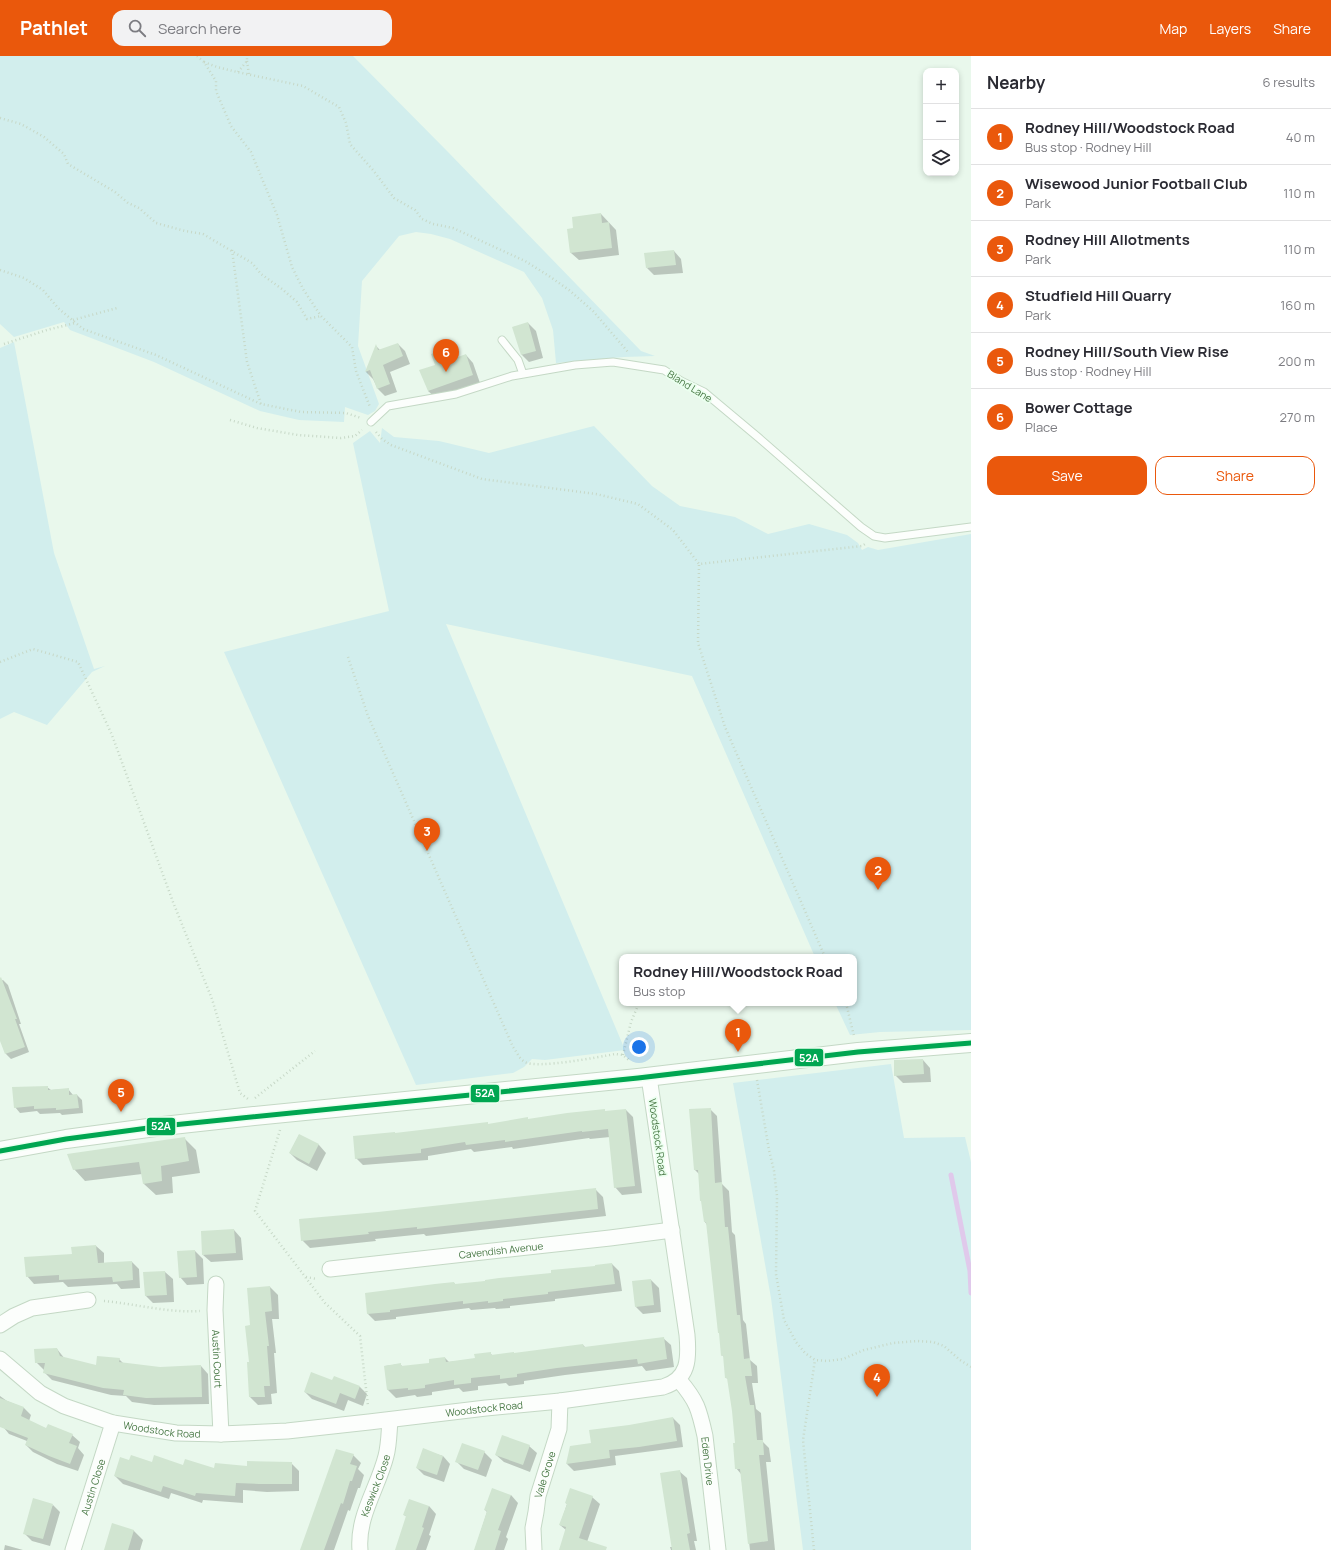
<!DOCTYPE html>
<meta charset="utf-8">
<style>
body{margin:0;font-family:Manrope,sans-serif;background:#f2f2f3;color:#2b2b33}
.controls{position:absolute;right:12px;top:12px;display:grid;overflow:hidden;border-radius:8px;box-shadow:0 2px 6px #0003}
.controls button{width:36px;height:36px;display:grid;place-items:center;padding:0;border:0;border-bottom:1px solid #e1e1e2;background:#fff;color:#2b2b33;font:20px sans-serif}
.you{position:absolute;left:639px;top:991px;width:14px;height:14px;margin:-10px;border:3px solid #fff;border-radius:50%;background:#1a73e8;box-shadow:0 0 0 6px #1a73e833}
.badge{display:grid;place-items:center;width:26px;height:26px;border-radius:50%;background:#ea580c;color:#fff;font-size:13px;font-weight:700}
.pin{position:absolute;translate:-50% -33px;filter:drop-shadow(0 1px 2px #0008)}
.pin::after{content:'';position:absolute;top:21px;width:14px;height:12px;background:inherit;clip-path:polygon(0 0,100% 0,50% 100%)}
.popup{position:absolute;left:619px;top:898px;width:238px;height:52px;box-sizing:border-box;display:grid;place-content:center;border-radius:8px;background:#fff;filter:drop-shadow(0 1px 3px #0005);font-size:13px;white-space:nowrap;color:#7c7c81}
.popup b{font-size:15px;color:#2b2b33}
.popup::after{content:'';position:absolute;left:50%;top:100%;margin-left:-8px;border:8px solid transparent;border-top-color:#fff}
.list{margin:0;padding:0;list-style:none}
h2{display:flex;justify-content:space-between;align-items:center;height:52px;margin:0;padding:0 16px;font-size:17px}
h2 small{font-size:13px;font-weight:400;color:#7c7c81}
.list li{display:grid;grid-template-columns:26px 1fr auto;gap:12px;align-items:center;box-sizing:border-box;height:56px;padding:0 16px;border-top:1px solid #e1e1e2}
.list b{display:block;font-size:15px;white-space:nowrap}
.list p{margin:0;font-size:13px;white-space:nowrap;color:#7c7c81}
.list em{font-size:13px;font-style:normal;color:#7c7c81}
.actions{display:flex;gap:8px;padding:12px 16px}
.actions a{flex:1;padding:9px 0;border:1px solid #ea580c;border-radius:12px;text-align:center;font-size:14px;color:#ea580c}
.actions .main{background:#ea580c;color:#fff}
.icon{flex:none;width:22px;height:22px;fill:none;stroke:currentColor;stroke-width:2;stroke-linecap:round;stroke-linejoin:round}
.map{position:relative;flex:none;width:971px;height:1494px;overflow:hidden}
header{display:flex;align-items:center;gap:24px;box-sizing:border-box;height:56px;padding:0 20px;background:#ea580c;color:#fff}
header strong{font-size:19px}
nav{display:flex;gap:22px;margin-inline-start:auto;font-size:14px}
.search{width:280px;height:36px;background:#f2f2f3;display:flex;align-items:center;gap:10px;box-sizing:border-box;padding:0 14px;border-radius:12px;color:#7c7c81;font-size:15px}
main{display:flex}
aside{flex:1;background:#fff}
.map>svg:first-child{display:block}
.green{fill:#d2eeed}
.shadow{fill:#0003}
.lines{fill:none;stroke-linecap:round;stroke-linejoin:round}
.stream{stroke:#e0c9eb;stroke-width:5}
.building{fill:#d1e5d1}
.service-casing{stroke:#c4d8c5;stroke-width:9}
.minor-casing{stroke:#c4d8c5;stroke-width:17}
.tertiary-casing{stroke:#c4d8c5;stroke-width:20}
.path{stroke:#c7d8c7;stroke-width:2.5;stroke-dasharray:1 3;stroke-linecap:butt}
.service{stroke:#fcfefc;stroke-width:7}
.minor{stroke:#fcfefc;stroke-width:15}
.tertiary{stroke:#fcfefc;stroke-width:18}
.bus-1-casing{stroke:#ebffef;stroke-width:8}
.bus-1{stroke:#00a651;stroke-width:5}
.labels{text-anchor:middle;dominant-baseline:central;stroke-width:3.5;stroke-linejoin:round;paint-order:stroke}
.street-label{font-size:10px;fill:#497946;stroke:#ebffef}
.line-badge{stroke:#ebffef;stroke-width:1.5}
.badge-label{font-size:11px;text-anchor:middle;font-weight:bold;fill:#fff}
</style>
<header>
<strong>Pathlet</strong>
<div class="search"><svg class="icon" aria-label="search" viewBox="0 0 24 24"><circle cx="10" cy="10" r="6"/><path d="M15 15l6 6"/></svg>Search here</div>
<nav><a>Map</a><a>Layers</a><a>Share</a></nav>
</header>
<main>
<div class="map">
<svg width="971" height="1494" viewBox="0 0 971 1494">
<rect width="100%" height="100%" fill="#e9f8ec"/>
<path class="green" d="M0 0H353L449 97 641 295 655 300 624 301 556 307 553 274 542 242 524 216 450 183 431 178 416 176 399 180 362 225 358 290 379 348 375 355 368 359 345 351 344 366 299 364 260 355 154 306 70 274 64 266 14 281 0 268Z
M14 286 54 497 94 613 105 610 92 616 47 669 14 656 0 663V292Z
M594 370 652 430 680 450 735 461 768 478 809 468 847 479 858 487 862 494 868 491 878 494 971 478V974L880 976 850 979 835 947H854V901H815L692 620 446 568 625 994 545 1004 532 1003 524 1011 513 1017 416 1029 224 596 389 555 353 387 370 375 380 387 382 372 394 381 439 385 489 397Z
M891 1008 904 1082 965 1081 971 1106V1494H803L771 1242 733 1027Z"/>
<path class="shadow" d="M601 158 616 174 619 199 579 204 571 197 574 173Z
M674 195 681 203 683 217 654 219 647 212Z
M528 267 536 275 543 302 529 306 522 299 514 271Z
M398 288 405 295 410 308 390 316 397 336 385 340 378 333 373 323 366 316 376 290 380 294Z
M445 294 454 304 466 299 473 307 480 327 436 342 428 335 436 310Z
M3 924 8 929 21 968H19L29 996 11 1003 6 998 0 973V925Z
M923 1004 930 1012 931 1026 903 1027 895 1019Z
M47 1031 51 1034 68 1033 73 1039H77L82 1044 83 1057 62 1059 60 1057 40 1058 37 1055 20 1057 15 1051Z
M710 1053 717 1060 722 1128 729 1135 732 1176 735 1179 743 1264 746 1268 750 1304 757 1310 758 1327H752L756 1353 761 1357 763 1386 769 1392 771 1406H766L775 1494H750L741 1418 736 1412V1387L733 1355 728 1323 726 1322 724 1301 722 1299 720 1278 719 1277 707 1169 705 1166 699 1118 695 1114Z
M626 1054 633 1061 642 1137 622 1139 615 1131 610 1081 590 1083 589 1082 513 1093 512 1091 474 1096 471 1093 428 1100V1104L363 1109 356 1102 395 1078 487 1067 489 1069 528 1063 529 1064Z
M299 1079 319 1089 326 1097 317 1115 297 1104 290 1097Z
M184 1082 196 1094 200 1117 172 1121 173 1137 156 1139 144 1128 142 1118 85 1125 74 1113Z
M596 1134 603 1141 606 1160 426 1180 424 1178 375 1183 376 1185 310 1192 302 1184 378 1157Z
M234 1174 241 1182 243 1204 211 1206 203 1199Z
M96 1190 104 1197V1207L132 1206 139 1213 140 1232 121 1233 117 1228 68 1231 63 1226 34 1228 27 1220Z
M195 1195 203 1203 204 1228 187 1229 180 1221Z
M612 1208 619 1215 622 1235 555 1243V1245L510 1250V1252L496 1253 495 1252 471 1254 469 1252 396 1261V1263L375 1265 368 1258 366 1238 454 1227 456 1229 552 1218Z
M165 1216 173 1223 174 1246 153 1247 146 1240 144 1217Z
M651 1224 659 1232 661 1256 643 1258 636 1251Z
M270 1231 278 1239 279 1263H272L276 1297H274L277 1337 271 1338 272 1348 258 1349 250 1341 251 1270Z
M663 1282 671 1289 674 1311 646 1315 642 1310 565 1319 524 1325V1328L509 1330 506 1327 478 1330V1334L463 1336 459 1332 432 1336V1339L417 1341 415 1339 396 1342 388 1334 385 1310 400 1308 403 1311 430 1308 445 1302 449 1306 476 1303 490 1297 493 1300 514 1298 583 1289 586 1292Z
M57 1293 65 1303 97 1311 119 1303 124 1308 160 1312 201 1310 208 1318 209 1348 154 1349 132 1346 126 1340 111 1339 52 1324 44 1316V1314L36 1306Z
M333 1325 360 1331 367 1338 363 1350 348 1344 344 1355 312 1343 305 1336Z
M0 1340 7 1345 24 1352 31 1359 29 1365 47 1373 72 1379 80 1386 78 1392 84 1399 78 1415 57 1408 33 1396 26 1389 27 1385 9 1378 0 1367Z
M673 1362 680 1369 683 1391 615 1400 616 1409 574 1415 567 1408 571 1391 593 1388 629 1370Z
M529 1390 537 1397 530 1416 504 1406 496 1399Z
M423 1394 443 1400 450 1408 444 1426 424 1419 417 1412Z
M484 1396 492 1404 486 1421 464 1413 457 1406Z
M353 1399 361 1407 358 1413 364 1419 360 1432H358L350 1455 348 1454 334 1494H301Z
M130 1405 215 1414 291 1407 299 1415V1435L267 1436 243 1434V1447L203 1444 202 1447 171 1437 169 1443 123 1428 115 1420Z
M679 1415 687 1422 697 1485H694L696 1494H671L670 1491H673Z
M511 1439 518 1447 506 1481 508 1483 504 1494H475L487 1456 485 1454Z
M592 1441 600 1448 587 1486 594 1494H561L566 1474 560 1469 567 1448 566 1447Z
M53 1449 60 1456 50 1490 32 1485 24 1477Z
M429 1450 436 1458 429 1479 431 1480 426 1494H396L407 1461 404 1459Z
M133 1474 143 1484 140 1494H105Z
M5 1489 23 1494H4Z"/>
<g class="lines">
<path class="stream" d="M951 1119 970 1215 971 1237"/>
</g>
<path class="building" d="M601 157 602 167 609 166 612 192 570 197 567 173 573 172 572 161Z
M674 194 676 209 646 212 644 197Z
M528 266 536 295 521 299 512 271Z
M398 287 403 300 383 309 390 328 377 333 370 314 365 316 376 288 378 294Z
M446 293 450 304 466 298 473 319 428 335 419 314 435 309 431 298Z
M1 921 17 963H15L25 991 5 998 0 985V922Z
M923 1003 924 1018 894 1020V1004Z
M48 1030V1034L69 1032V1039L77 1038 79 1052 56 1054V1052L34 1053V1050L14 1052 12 1031Z
M711 1052 715 1127 722 1126 725 1171H728L737 1259H740L744 1303 750 1302 752 1320H745L750 1349H754L757 1384H763L764 1399H759L768 1485 748 1488 740 1413H735L733 1387H735L732 1355 727 1322H725L723 1299 721 1300 719 1277H718L706 1166H704L701 1145H700L698 1114H694L689 1053Z
M605 1053V1055L626 1053 635 1130 614 1132 608 1073 582 1076V1075L505 1086V1084L466 1089 465 1086 421 1093V1097L355 1103 353 1080 395 1076V1077L488 1066V1068L528 1061V1063L567 1057Z
M299 1078 319 1088 309 1108 289 1097Z
M185 1081 189 1105 161 1110 162 1125 143 1128 139 1106 73 1114 67 1098Z
M596 1132 598 1153 417 1173V1171L368 1176 369 1178 301 1185 299 1163 378 1156Z
M234 1173 236 1197 202 1199 201 1175Z
M96 1189 98 1207 132 1205 133 1224 113 1226 112 1221 59 1224V1219L26 1221 24 1201 72 1198 71 1191Z
M195 1194 197 1221 179 1222 177 1195Z
M612 1207 615 1228 548 1236V1238L503 1243V1245L488 1247V1245L463 1248V1245L390 1254V1256L367 1258 365 1237 435 1228 454 1226 455 1228 485 1225V1224L499 1222 551 1217V1214L595 1210V1209Z
M165 1215 167 1239 145 1240 143 1216Z
M651 1223 654 1249 635 1251 632 1225Z
M270 1230 272 1255 265 1256 269 1290H267L270 1330H264L265 1341H249L247 1306H249L245 1270 250 1269 247 1232Z
M664 1281 667 1303 638 1308 637 1303 557 1312 517 1318V1321L500 1323V1319L471 1322V1327L454 1329V1324L425 1329V1332L408 1334V1332L387 1334 384 1310 401 1307V1310L429 1307V1303L445 1301 446 1306 475 1302 474 1298 491 1296V1299L514 1296V1297L583 1288 584 1291Z
M57 1292 60 1300 96 1309 97 1300 120 1302 119 1306 160 1311 201 1309 202 1341 146 1342 123 1339 124 1334 103 1332 43 1317 45 1307H35L34 1293Z
M311 1316 332 1324 334 1320 360 1330 355 1343 340 1337 336 1348 304 1336Z
M0 1342 24 1351 21 1360 46 1372 48 1368 73 1378 69 1387 77 1390 70 1408 49 1400 25 1389 28 1382 0 1371Z
M673 1361 677 1385 639 1391 609 1394 610 1402 566 1408 570 1390 591 1387 589 1374 629 1369Z
M502 1379 530 1389 523 1409 495 1399Z
M462 1387 485 1395 478 1414 455 1406Z
M423 1392 443 1400 437 1419 416 1412Z
M336 1393 354 1398 350 1408 357 1410 352 1425H350L343 1448 341 1447 324 1494H300Z
M131 1399 152 1406 154 1399 183 1409 185 1403 214 1412 215 1407 247 1410V1405L292 1406V1428H259L236 1427 235 1440 196 1437 195 1440 163 1430 161 1436 114 1420 120 1401 129 1404Z
M680 1414 690 1477 687 1478 690 1494H672L660 1417Z
M492 1432 511 1439 498 1474 501 1475 495 1494H474L487 1455 484 1454Z
M570 1432 593 1440 579 1482 607 1491 606 1494H559L566 1471 559 1469 567 1448 565 1447Z
M33 1442 53 1448 43 1483 23 1478Z
M409 1443 429 1450 422 1471 424 1472 416 1494H395L406 1460 403 1459Z
M112 1467 134 1474 128 1494H104Z"/>
<g class="lines">
<defs>
<path id="service" d="M502 284 518 304 523 318
M371 366 388 350 456 338 512 320 575 309 613 306 664 314 681 325 704 336 759 382 861 471 874 480 885 482 971 471"/>
<g id="minor">
<path id="s1" d="M330 1213 610 1182 672 1174"/>
<path id="s2" d="M216 1228 215 1254 221 1378"/>
<path d="M0 1269 14 1260 32 1252 88 1244"/>
<path id="s3" d="M0 1303 40 1337 64 1350 113 1367 176 1377 221 1378 287 1375 369 1366 486 1352 560 1345 663 1331C689 1323 689 1303 687 1279L649 1021"/>
<path id="s4" d="M679 1324C697 1345 699 1353 705 1380L718 1494"/>
<path id="s5" d="M73 1494 113 1367"/>
<path id="s6" d="M360 1494C357 1460 378 1432 386 1400 389 1389 389 1376 390 1364"/>
<path id="s7" d="M534 1494 533 1472 536 1456 538 1440 559 1373 560 1345"/>
</g>
<path id="tertiary" d="M0 1095 66 1083 163 1070 254 1060 638 1022 858 996 971 987"/>
</defs>
<use href="#service" class="service-casing"/>
<use href="#minor" class="minor-casing"/>
<use href="#tertiary" class="tertiary-casing"/>
<path class="path" d="M197 0 204 6 216 25V35L231 70 251 96 277 159 292 211 303 233 321 260 352 291 356 315 370 351
M247 5 249 19
M204 6 217 11 237 16 303 30 339 51 346 67 350 88 373 114 394 142 415 154 422 163 433 168 453 172 525 205 549 220 569 234 593 255 628 296
M238 16 247 5V0
M0 62 21 68 44 81 64 98 68 108 115 136 128 147 139 152 156 167 185 175 203 178 252 207 261 218 282 233 297 246 307 263 321 260
M232 194 247 306 261 348
M0 214 24 222 43 234 58 252 83 273 156 299 261 348 301 356 346 357 361 362
M73 264 117 252
M4 288 47 274 75 267
M230 364 257 372 298 379 341 382 355 380 362 374
M376 376 382 383 391 389 482 423 596 438 638 448 673 474 699 508 862 490 865 488
M699 509 698 587 725 671 825 901
M348 601 368 660 513 991C517 996 519 1003 525 1006 537 1013 599 1001 615 998L623 999 630 1005
M0 606 33 593 78 606 112 679 173 846 212 943 240 1037 248 1043
M846 947 854 980
M623 999 631 966 639 947
M757 1024 769 1094 774 1115 777 1140 776 1218 784 1264 796 1286 805 1297 815 1304 827 1305 843 1303 864 1294 893 1287 917 1285 933 1286 944 1290 960 1304 971 1311
M255 1042 315 995
M280 1074 255 1155 325 1247 360 1280 368 1350
M306 1221 317 1223
M104 1245C136 1248 168 1257 200 1255
M814 1494 803 1384 815 1304"/>
<use href="#service" class="service"/>
<use href="#minor" class="minor"/>
<use href="#tertiary" class="tertiary"/>
<defs>
<path id="bus-1" d="M0 1095 66 1083 163 1070 638 1022 858 996 971 987"/>
</defs>
<use href="#bus-1" class="bus-1-casing"/>
<use href="#bus-1" class="bus-1"/>
</g>
<g class="labels">
<g class="street-label">
<text transform="translate(690 330) rotate(32)">Bland Lane</text>
<text transform="translate(658 1081) rotate(82)">Woodstock Road</text>
<text stroke="none"><textPath href="#s1" startOffset="172">Cavendish Avenue</textPath></text>
<text stroke="none"><textPath href="#s2" startOffset="75">Austin Court</textPath></text>
<text stroke="none"><textPath href="#s3" startOffset="505">Woodstock Road</textPath></text>
<text stroke="none"><textPath href="#s3" startOffset="181">Woodstock Road</textPath></text>
<text stroke="none"><textPath href="#s4" startOffset="88">Eden Drive</textPath></text>
<text stroke="none"><textPath href="#s7" startOffset="77">Vale Grove</textPath></text>
<text stroke="none"><textPath href="#s6" startOffset="67">Keswick Close</textPath></text>
<text stroke="none"><textPath href="#s5" startOffset="66">Austin Close</textPath></text>
</g>
</g>
<g class="line-badge">
<rect x="794" y="992" width="30" height="19" rx="4" fill="#00a651"/>
<rect x="470" y="1028" width="30" height="19" rx="4" fill="#00a651"/>
<rect x="146" y="1061" width="30" height="19" rx="4" fill="#00a651"/>
</g>
<g class="badge-label">
<text x="809" y="1006">52A</text>
<text x="485" y="1041">52A</text>
<text x="161" y="1074">52A</text>
</g>
</svg>
<div class="controls">
<button>+</button>
<button>−</button>
<button><svg class="icon" aria-label="layers" viewBox="0 0 24 24"><path d="M12 4l9 5-9 5-9-5zM3 14l9 5 9-5"/></svg></button>
</div>
<div class="you"></div>
<div class="pin badge" style="left:738px;top:996px">1</div>
<div class="popup"><b>Rodney Hill/Woodstock Road</b>Bus stop</div>
<div class="pin badge" style="left:878px;top:834px">2</div>
<div class="pin badge" style="left:427px;top:795px">3</div>
<div class="pin badge" style="left:877px;top:1341px">4</div>
<div class="pin badge" style="left:121px;top:1056px">5</div>
<div class="pin badge" style="left:446px;top:316px">6</div>
</div>
<aside>
<h2>Nearby<small>6 results</small></h2>
<ul class="list">
<li><span class="badge">1</span><div><b>Rodney Hill/Woodstock Road</b><p>Bus stop · Rodney Hill</p></div><em>40 m</em></li>
<li><span class="badge">2</span><div><b>Wisewood Junior Football Club</b><p>Park</p></div><em>110 m</em></li>
<li><span class="badge">3</span><div><b>Rodney Hill Allotments</b><p>Park</p></div><em>110 m</em></li>
<li><span class="badge">4</span><div><b>Studfield Hill Quarry</b><p>Park</p></div><em>160 m</em></li>
<li><span class="badge">5</span><div><b>Rodney Hill/South View Rise</b><p>Bus stop · Rodney Hill</p></div><em>200 m</em></li>
<li><span class="badge">6</span><div><b>Bower Cottage</b><p>Place</p></div><em>270 m</em></li>
</ul>
<div class="actions"><a class="main">Save</a><a>Share</a></div>
</aside>
</main>
